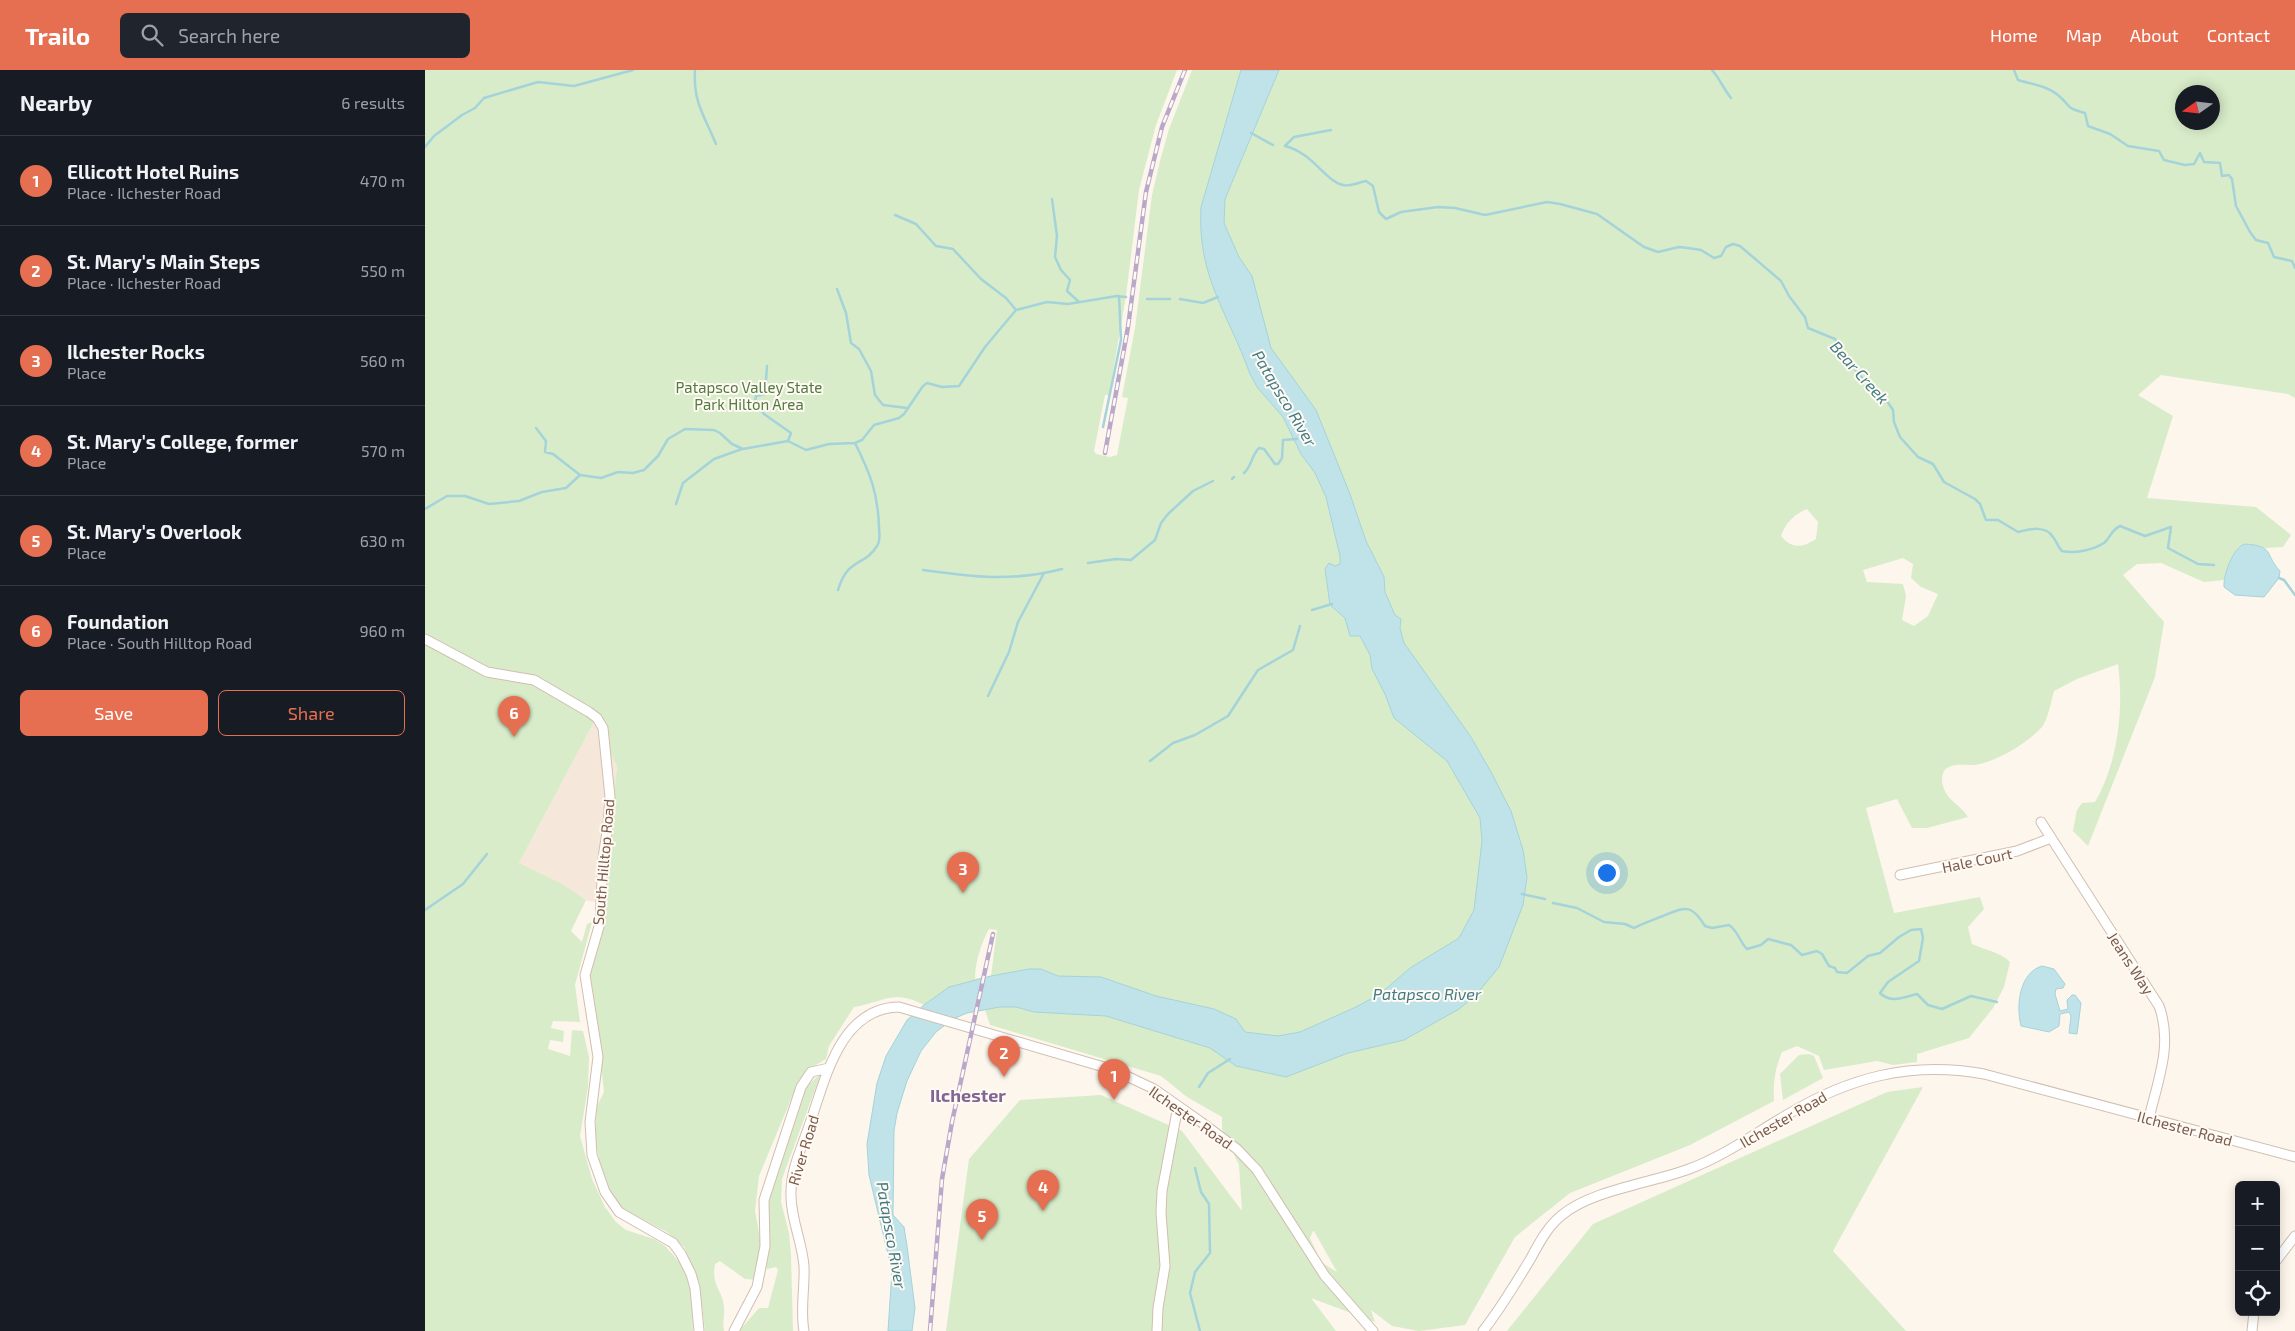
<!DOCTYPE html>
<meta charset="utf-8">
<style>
body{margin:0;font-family:"Exo 2",sans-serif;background:#20242c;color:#f1f3f6}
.controls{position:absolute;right:15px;bottom:15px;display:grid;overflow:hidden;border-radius:8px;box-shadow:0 2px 12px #0003}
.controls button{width:45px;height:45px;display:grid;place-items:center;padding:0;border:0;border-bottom:1px solid #363941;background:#171b24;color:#f1f3f6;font:25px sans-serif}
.compass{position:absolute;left:1750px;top:15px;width:45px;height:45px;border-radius:50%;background:#171b24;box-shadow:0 2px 12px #0003;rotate:256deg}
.you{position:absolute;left:1181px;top:802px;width:18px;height:18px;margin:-12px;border:4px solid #fff;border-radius:50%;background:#1a73e8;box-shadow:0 0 0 8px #1a73e833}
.badge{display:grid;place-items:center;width:32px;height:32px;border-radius:50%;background:#e76f51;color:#fff;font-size:16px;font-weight:700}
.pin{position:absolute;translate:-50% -41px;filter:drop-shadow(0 1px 2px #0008)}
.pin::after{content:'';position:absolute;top:26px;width:18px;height:15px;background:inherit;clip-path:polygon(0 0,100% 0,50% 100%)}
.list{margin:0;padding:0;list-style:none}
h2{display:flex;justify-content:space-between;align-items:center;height:65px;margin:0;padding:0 20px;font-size:21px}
h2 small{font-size:16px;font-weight:400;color:#9ea1a6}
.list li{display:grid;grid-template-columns:32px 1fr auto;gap:15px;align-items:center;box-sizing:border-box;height:90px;padding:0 20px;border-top:1px solid #363941}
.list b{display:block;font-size:19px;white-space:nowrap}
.list p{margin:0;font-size:16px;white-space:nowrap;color:#9ea1a6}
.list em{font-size:16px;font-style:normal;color:#9ea1a6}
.actions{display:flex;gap:10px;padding:15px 20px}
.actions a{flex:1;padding:11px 0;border:1px solid #e76f51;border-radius:8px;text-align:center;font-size:18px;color:#e76f51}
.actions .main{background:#e76f51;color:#fff}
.icon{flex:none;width:28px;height:28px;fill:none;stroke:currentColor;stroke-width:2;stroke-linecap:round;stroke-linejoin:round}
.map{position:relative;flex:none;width:1870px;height:1261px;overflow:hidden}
header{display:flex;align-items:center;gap:30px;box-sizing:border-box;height:70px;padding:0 25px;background:#e76f51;color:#fff}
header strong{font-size:24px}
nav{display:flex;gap:28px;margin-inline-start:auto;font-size:18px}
.search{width:350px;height:45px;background:#20242c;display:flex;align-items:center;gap:12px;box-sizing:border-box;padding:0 18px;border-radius:8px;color:#9ea1a6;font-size:19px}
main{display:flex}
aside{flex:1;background:#171b24}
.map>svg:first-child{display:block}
.residential{fill:#f5e8da}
.green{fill:#d8ecc9;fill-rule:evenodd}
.water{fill:#bfe3e8;stroke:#a5d3da}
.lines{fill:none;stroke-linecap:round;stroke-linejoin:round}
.stream{stroke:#a5d3da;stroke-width:2.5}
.minor-casing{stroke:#d1beb0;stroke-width:11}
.minor{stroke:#fff;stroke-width:9}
.rail-casing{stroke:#b9a8c9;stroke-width:4.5}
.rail{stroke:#fffaf3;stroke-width:2.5;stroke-dasharray:8;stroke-linecap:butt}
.labels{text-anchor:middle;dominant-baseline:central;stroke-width:4;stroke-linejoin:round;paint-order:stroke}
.park-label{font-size:15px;fill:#537a41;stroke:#fffaf3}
.street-label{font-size:15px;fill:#7a5c4d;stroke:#fffaf3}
.water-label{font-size:16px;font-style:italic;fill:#437c86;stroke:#fffaf3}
.quarter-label{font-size:18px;font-weight:bold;fill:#846695;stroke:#fffaf3}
</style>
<header>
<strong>Trailo</strong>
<div class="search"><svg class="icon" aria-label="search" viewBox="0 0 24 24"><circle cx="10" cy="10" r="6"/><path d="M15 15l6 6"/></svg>Search here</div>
<nav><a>Home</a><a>Map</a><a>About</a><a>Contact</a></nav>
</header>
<main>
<aside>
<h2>Nearby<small>6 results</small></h2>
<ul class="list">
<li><span class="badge">1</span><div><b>Ellicott Hotel Ruins</b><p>Place · Ilchester Road</p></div><em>470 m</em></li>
<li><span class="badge">2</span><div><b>St. Mary's Main Steps</b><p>Place · Ilchester Road</p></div><em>550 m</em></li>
<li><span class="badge">3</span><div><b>Ilchester Rocks</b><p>Place</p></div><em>560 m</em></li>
<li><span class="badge">4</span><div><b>St. Mary's College, former</b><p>Place</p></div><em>570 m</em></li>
<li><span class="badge">5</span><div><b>St. Mary's Overlook</b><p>Place</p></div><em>630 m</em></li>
<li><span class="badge">6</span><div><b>Foundation</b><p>Place · South Hilltop Road</p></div><em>960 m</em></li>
</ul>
<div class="actions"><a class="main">Save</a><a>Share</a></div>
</aside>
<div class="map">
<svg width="1870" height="1261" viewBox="0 0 1870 1261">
<rect width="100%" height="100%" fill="#fdf6ec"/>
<path class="residential" d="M169 652 192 696 187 747 172 832 163 831 94 793Z"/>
<path class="green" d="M0 0H752L731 55 714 120 701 226 684 325H680L669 381 671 384 685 387 692 385 703 328 697 327 710 258 727 125 735 91 744 59 767 0H1870V328L1863 324 1736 305 1713 325 1748 346 1722 428 1831 437 1866 465 1858 477 1841 478 1830 475 1804 498 1799 510 1779 512 1736 493 1712 494 1698 505 1739 552 1730 607 1663 776 1648 761 1652 740 1657 733 1670 732C1693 693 1699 639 1693 594L1652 609 1629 621C1627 629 1622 652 1617 657 1602 673 1577 688 1555 694 1545 697 1532 692 1522 698 1517 701 1516 710 1518 716 1522 731 1536 735 1543 747L1502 758H1487L1472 729 1441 738 1469 843 1555 827 1559 839 1543 857 1547 874C1560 880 1575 882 1585 892L1579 917 1568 938 1544 968 1492 984V992L1468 995 1452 991 1399 1000 1394 986 1372 976 1357 982C1350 999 1348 1012 1349 1031L1265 1075 1145 1123 1090 1167 1040 1255 994 1261 967 1256 946 1240 950 1252 886 1228 911 1261H521L544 1089 595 1030 676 1025 757 1061 817 1141 814 1095 797 1059V1047L762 1027 736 1006 565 955 560 940 542 943 528 949 511 927 499 935C468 919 459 932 429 937L404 976 401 989 384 999 374 1010 334 1106 330 1141 336 1173 332 1210 320 1209 295 1191 290 1194C286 1217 298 1220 299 1237 300 1245 297 1252 299 1261H280L274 1212 259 1177 242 1162 198 1139 190 1130 177 1104 170 1068 172 1036 179 1022 173 969 163 906 179 816 192 696 169 652 94 793 137 814 161 830 146 861 157 872 162 854 167 852 150 915 155 952 128 951 126 958 139 961 138 972 125 970 123 979 145 986 147 960 158 961 164 987 163 1017 155 1066 167 1109 180 1137 191 1152 201 1160 229 1169 240 1176 258 1196 266 1222 268 1261H0ZM1758 22H1788V52H1758ZM1382 439 1393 452 1391 469C1377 478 1367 479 1356 466 1361 453 1368 445 1382 439ZM1478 488 1488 494 1486 508 1496 517 1513 524 1503 546 1489 556 1477 550 1481 526 1478 514 1442 512 1438 500ZM564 859 572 860 566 906 550 909C550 892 556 874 564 859ZM888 1161H889L912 1202 896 1192 885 1168Z
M1384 984 1389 986 1398 1008 1358 1030 1355 1004 1374 985Z
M396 1003 357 1109 356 1132 364 1163 366 1185 368 1261H314L334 1238H343L353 1200 351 1197 342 1199 341 1196 344 1170 340 1134 380 1018Z
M1498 1017 1408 1181 1481 1261H1082L1168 1154 1462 1022Z"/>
<path class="water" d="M816 0H854L800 129 799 153 814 187 827 206 846 278 891 340 925 424 941 471 959 507 960 522 970 545 976 549 975 558 979 573 1046 667 1066 702 1086 741 1098 780 1102 807 1098 835 1074 897 1050 926 1034 939 979 970 923 983 861 1007 811 996 785 978 681 946 609 942 591 937H575L542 943 528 949 511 962 496 981 482 1011 472 1043 469 1061 468 1145 479 1157 482 1176 490 1238 487 1261H463L467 1201 444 1105 442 1074 452 1013 461 986 482 950 499 935 524 917 566 906 604 899H616L633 906 676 907 731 926 789 939 811 949 820 962 853 966 875 962 931 937 955 924 985 898 1034 868 1049 840 1057 771 1055 748 1022 691 969 648 960 624 947 599 945 585 935 566H925L920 548 905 535 900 499 904 493 910 496 915 494V486L901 427 890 403 876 384 858 347 832 317 825 304C803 242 772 208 776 137Z
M1820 474C1850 476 1839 484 1855 501L1854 508 1839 527 1810 525 1799 517C1798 506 1808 477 1820 474Z
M1617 896 1629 899 1640 914 1638 918 1631 919 1630 924 1635 941 1643 939 1642 930 1647 925H1650L1656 933 1652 964 1644 963 1646 946 1644 942 1635 944 1634 956 1624 962 1596 956C1591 936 1594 903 1617 896Z"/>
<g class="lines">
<path class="stream" d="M270 0C268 32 279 45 291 74
M1287 0C1295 9 1298 18 1306 28
M1589 0 1593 10C1606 14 1623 16 1634 26 1648 38 1639 37 1660 43L1663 56 1685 64 1703 76 1734 81 1739 90 1760 95 1769 94 1775 83 1779 92 1795 93 1797 106 1804 105 1807 109 1811 136 1825 162 1831 170 1843 173 1849 187 1867 191 1870 198
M826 63 848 75
M860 76C888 83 900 111 918 115 925 117 935 112 941 111L948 116 954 142 961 149 976 142 1013 137 1030 138 1060 145 1122 132 1135 134 1172 144 1219 177 1233 182 1254 177 1263 178 1276 180 1289 188 1296 186 1301 177 1308 174 1315 176 1356 211 1364 226 1380 247 1383 258 1410 269 1424 292 1439 310 1460 328 1468 340 1469 352 1475 367 1493 387 1508 394 1519 412 1550 429 1555 434 1561 450H1573L1593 462C1604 459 1621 455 1628 467 1632 472 1633 477 1637 481 1649 484 1668 480 1679 473 1686 467 1686 460 1695 456L1720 466 1746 457 1743 478 1773 494 1789 495
M860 76 869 67 906 60
M0 77 9 66 37 45 50 38 59 28 113 12 149 16 208 0
M627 129 632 166 630 187 636 200 645 210 642 221 654 232
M470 145 491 154 511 176 528 179 556 209 581 228 591 240
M412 219 421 243 426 273 434 279 446 301 450 325 458 335 482 338
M722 229H745
M755 229 778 233 793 227
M342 296 340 324 331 326 330 332 339 344 366 363 363 371
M678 357 696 270 694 226
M111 358 121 371 120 382 128 384 155 405
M819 403C827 396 826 386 834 378L839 379 850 394H853L857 388 858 370 872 369
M807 409 809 407
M251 434 258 413 289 389 317 379
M0 439 22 426H40L64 434 94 431 117 422 141 418 155 405 176 408 193 402 208 403 219 400 233 386 243 369 260 359 289 360 295 363 307 374 318 379 363 371 381 380 404 374 430 373 437 370 449 355 474 348 479 344 498 316 502 313 517 317 534 316 560 277 591 240 622 232 643 234 692 226 701 227
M663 493 691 489 706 490 730 470 736 453 743 444 768 421 788 411
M498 500C548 507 587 512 637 499
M1854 508 1859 510 1870 525
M413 520C423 487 439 497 452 476 456 470 454 463 454 457 453 423 445 403 430 373
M887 540 907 534
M563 626 584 582 593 552 618 505
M725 691 748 673 770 665 803 646 833 600 868 580 875 556
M1097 824 1120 829
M1128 833 1152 838 1179 852 1200 854 1209 858C1219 853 1228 850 1238 846 1260 837 1266 833 1280 856L1287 858 1304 855C1314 862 1314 871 1322 879L1336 875 1343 869 1366 875 1377 885 1392 881 1397 884 1404 896 1410 898 1412 902 1422 903 1443 886 1455 883 1474 867 1486 860 1496 859 1498 868 1494 891 1463 912 1455 923C1466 934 1479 927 1492 924L1503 935 1517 939 1546 926 1572 932
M0 840 38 814 62 784
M774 1017 783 1003 805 989
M770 1098 776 1122 784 1134 785 1183 770 1202 765 1223 775 1261"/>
<defs>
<path id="minor" d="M0 569 62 602 109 610 164 642 172 648 178 658 185 727 183 755 178 788 175 853 160 905 173 987 165 1052 167 1085 180 1122 194 1142 248 1173 256 1184 266 1204 270 1218 274 1261
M1616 752 1734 936C1748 974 1733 1010 1724 1048
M1475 805 1592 781 1626 768
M1851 1191 1870 1166
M309 1261 332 1217 340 1176 339 1130 376 1017 386 1002 404 998
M379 1261C375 1239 380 1218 379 1196 377 1171 365 1147 366 1122 366 1099 377 1077 384 1056 400 1011 414 938 474 937L689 1000 729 1019 776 1052 812 1079 832 1100 900 1206 948 1261
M732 1261 733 1238 740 1196 736 1143 737 1121 753 1036
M1058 1261C1076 1238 1091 1213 1106 1188 1114 1173 1123 1156 1137 1145 1167 1120 1227 1113 1264 1099 1299 1086 1329 1064 1360 1046 1424 1007 1485 991 1559 1004L1870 1087
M1827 1261 1829 1242"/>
</defs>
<use href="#minor" class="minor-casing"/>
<use href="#minor" class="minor"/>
<defs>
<path id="rail" d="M680 383 703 257 721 122 737 57 760 0
M505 1261 517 1109 527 1052 568 864"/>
</defs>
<use href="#rail" class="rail-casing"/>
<use href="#rail" class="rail"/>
</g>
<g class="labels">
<g class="park-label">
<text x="324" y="317">Patapsco Valley State<tspan x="324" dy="17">Park Hilton Area</tspan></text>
</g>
<g class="street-label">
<text transform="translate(1552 790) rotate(-12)">Hale Court</text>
<text transform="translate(178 792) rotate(-85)">South Hilltop Road</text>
<text transform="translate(1706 893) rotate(57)">Jeans Way</text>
<text transform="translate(766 1047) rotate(35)">Ilchester Road</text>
<text transform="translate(1358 1049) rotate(-30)">Ilchester Road</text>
<text transform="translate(1760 1058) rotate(15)">Ilchester Road</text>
<text transform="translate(378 1080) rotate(-73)">River Road</text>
</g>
<g class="water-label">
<text transform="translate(1435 302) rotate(48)">Bear Creek</text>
<text transform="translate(860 328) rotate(59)">Patapsco River</text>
<text x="1002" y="923">Patapsco River</text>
<text transform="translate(467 1165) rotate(80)">Patapsco River</text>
</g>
<g class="quarter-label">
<text x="543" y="1025">Ilchester</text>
</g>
</g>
</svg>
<div class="controls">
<button>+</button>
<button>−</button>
<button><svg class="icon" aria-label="locate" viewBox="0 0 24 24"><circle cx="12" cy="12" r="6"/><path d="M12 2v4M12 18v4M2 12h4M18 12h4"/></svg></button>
</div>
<svg class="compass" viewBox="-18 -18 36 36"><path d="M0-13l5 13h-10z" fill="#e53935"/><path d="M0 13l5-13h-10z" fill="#9ea1a6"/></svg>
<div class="you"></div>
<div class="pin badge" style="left:689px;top:1030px">1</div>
<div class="pin badge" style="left:579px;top:1007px">2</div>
<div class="pin badge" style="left:538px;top:823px">3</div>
<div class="pin badge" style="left:618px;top:1141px">4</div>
<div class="pin badge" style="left:557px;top:1170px">5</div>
<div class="pin badge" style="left:89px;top:667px">6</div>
</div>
</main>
